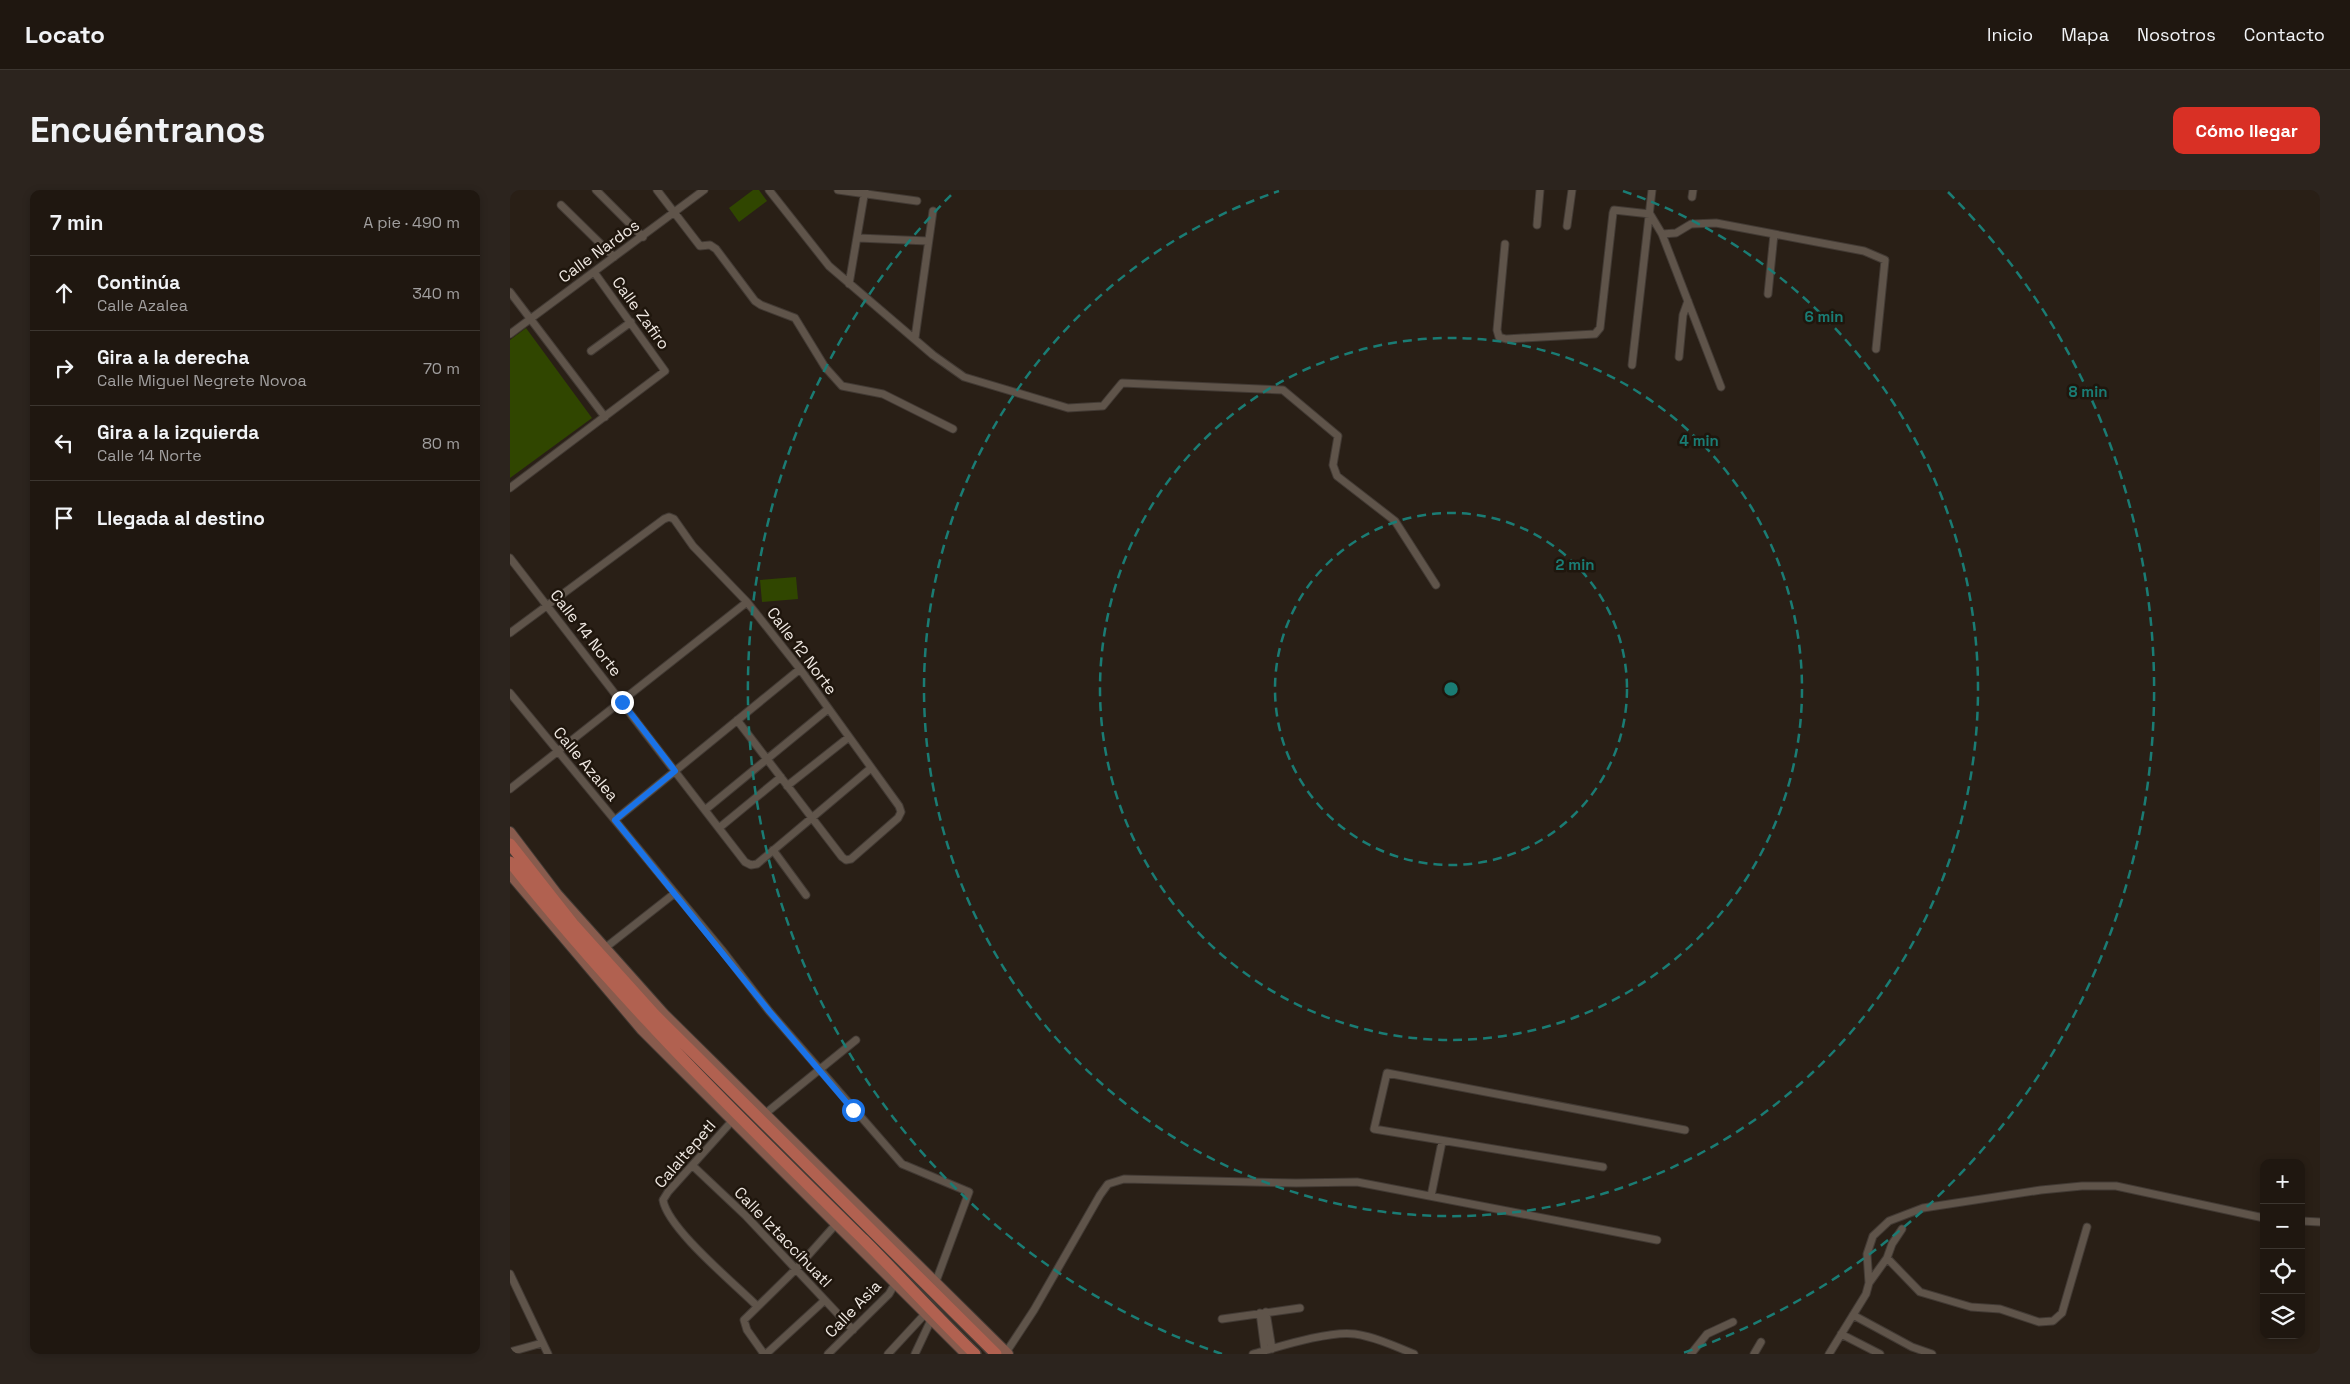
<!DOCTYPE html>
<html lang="es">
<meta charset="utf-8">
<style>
body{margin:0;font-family:"Space Grotesk",sans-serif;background:#2c241e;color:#f1f3f6}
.controls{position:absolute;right:15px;bottom:15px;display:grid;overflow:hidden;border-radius:10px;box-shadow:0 2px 8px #0003}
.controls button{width:45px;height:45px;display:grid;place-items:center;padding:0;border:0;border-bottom:1px solid #3c3630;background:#1f1710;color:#f1f3f6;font:25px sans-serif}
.stop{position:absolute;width:15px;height:15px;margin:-11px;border:4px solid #1a73e8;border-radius:50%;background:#fff}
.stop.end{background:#1a73e8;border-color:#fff;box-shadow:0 1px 5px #0008}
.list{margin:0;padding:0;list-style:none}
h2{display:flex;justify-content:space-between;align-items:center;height:65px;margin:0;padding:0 20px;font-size:21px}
h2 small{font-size:16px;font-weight:400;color:#a19f9f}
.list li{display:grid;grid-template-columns:32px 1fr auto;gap:15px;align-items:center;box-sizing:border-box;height:75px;padding:0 20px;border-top:1px solid #3c3630}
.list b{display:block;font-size:19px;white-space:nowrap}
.list p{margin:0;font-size:16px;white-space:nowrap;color:#a19f9f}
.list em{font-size:16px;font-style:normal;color:#a19f9f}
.icon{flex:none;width:28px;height:28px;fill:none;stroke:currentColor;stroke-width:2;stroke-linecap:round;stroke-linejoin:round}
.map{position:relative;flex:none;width:1810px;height:1164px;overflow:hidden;border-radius:10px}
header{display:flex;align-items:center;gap:30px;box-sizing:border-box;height:70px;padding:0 25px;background:#1f1710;border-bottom:1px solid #3c3630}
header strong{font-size:24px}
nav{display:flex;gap:28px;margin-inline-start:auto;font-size:18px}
.intro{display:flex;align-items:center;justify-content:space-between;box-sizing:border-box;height:120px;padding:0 30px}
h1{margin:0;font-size:35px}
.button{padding:12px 22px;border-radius:10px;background:#d93025;color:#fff;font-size:18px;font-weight:700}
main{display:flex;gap:30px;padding:0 30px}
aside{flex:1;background:#1f1710;border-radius:10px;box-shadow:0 2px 8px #0003}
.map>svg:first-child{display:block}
.green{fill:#304600}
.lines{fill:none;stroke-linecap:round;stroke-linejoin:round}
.street-casing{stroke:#423a34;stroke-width:9}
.secondary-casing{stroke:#423a34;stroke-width:12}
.primary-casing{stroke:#423a34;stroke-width:14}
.street{stroke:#5f544a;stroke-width:7}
.secondary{stroke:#885b4d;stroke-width:10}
.primary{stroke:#b16150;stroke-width:11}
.route{stroke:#1a73e8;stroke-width:6}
.ring{fill:none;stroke:#1a7c74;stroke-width:2.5;stroke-dasharray:9 6}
.labels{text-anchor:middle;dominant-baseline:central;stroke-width:5;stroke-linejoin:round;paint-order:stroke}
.street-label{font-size:16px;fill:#f0e9e3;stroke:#1f160d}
.centre{fill:#1a7c74;stroke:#1f160d;stroke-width:2.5}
.ring-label{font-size:15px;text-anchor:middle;font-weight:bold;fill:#1a7c74;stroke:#1f160d;stroke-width:5;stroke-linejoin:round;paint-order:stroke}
</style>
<header>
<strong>Locato</strong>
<nav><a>Inicio</a><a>Mapa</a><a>Nosotros</a><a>Contacto</a></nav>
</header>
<div class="intro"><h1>Encuéntranos</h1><a class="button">Cómo llegar</a></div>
<main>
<aside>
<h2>7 min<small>A pie · 490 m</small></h2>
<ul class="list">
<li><svg class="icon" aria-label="ahead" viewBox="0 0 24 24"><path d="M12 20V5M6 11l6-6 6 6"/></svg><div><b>Continúa</b><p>Calle Azalea</p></div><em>340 m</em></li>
<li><svg class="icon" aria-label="right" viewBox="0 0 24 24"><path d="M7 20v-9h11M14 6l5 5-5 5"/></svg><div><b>Gira a la derecha</b><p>Calle Miguel Negrete Novoa</p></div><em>70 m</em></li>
<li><svg class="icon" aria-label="left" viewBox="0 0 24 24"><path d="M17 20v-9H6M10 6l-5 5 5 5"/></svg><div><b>Gira a la izquierda</b><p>Calle 14 Norte</p></div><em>80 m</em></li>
<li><svg class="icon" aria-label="arrive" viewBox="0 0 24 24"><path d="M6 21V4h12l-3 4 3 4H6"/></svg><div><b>Llegada al destino</b></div></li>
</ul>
</aside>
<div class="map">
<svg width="1810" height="1164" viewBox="0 0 1810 1164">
<rect width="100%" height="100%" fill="#291f16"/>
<path class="green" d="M243 0H249L257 11 229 32 219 18Z
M16 138 82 228 0 288V150Z
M286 387 288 409 252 412 250 390Z"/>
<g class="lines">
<defs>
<path id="street" d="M86 0 133 47
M147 0 190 56 200 55 206 59 245 111 251 115 285 128 315 177 332 196 373 204 443 239
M259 0 319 76 423 165 454 187 558 218 593 216 612 193 773 200 828 246 823 275 827 286 885 331 926 395
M328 0 407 11
M1182 7 1183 0
M51 15 104 67
M1027 35 1030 0
M1057 36 1062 0
M1152 44 1166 43 1181 34 1206 33 1354 61 1375 70 1366 159
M348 48 418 51
M995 54 987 140 989 147 996 149 1085 144 1090 138 1103 23 1104 20 1140 24 1152 44 1211 197
M339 94 355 0
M0 102 95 227
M1258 104 1264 44
M0 144 194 0
M405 148 423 21
M81 161 121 132
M1169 167 1173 125 1178 111
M1122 175 1142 0
M0 298 155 181 84 82
M0 368 235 672 241 675 247 674 361 578
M0 443 154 329 159 327 164 329 183 356 237 412 290 479 389 616 391 622 388 628 341 669 336 670 332 667 227 530
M0 503 212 760 259 821 392 974 459 1002 425 1094
M277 596 339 547
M0 599 237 412
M195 620 318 519
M105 630 290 479
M209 638 271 587
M263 660 296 705
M95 758 165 703
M256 923 346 850
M222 931 158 1002 153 1010C158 1039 224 1093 246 1115
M183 976 236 1026 343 1140
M1093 977 864 939 877 883 1175 940
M921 1006 932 952
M1791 1031 1810 1032
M1377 1068 1410 1102 1461 1117 1490 1119 1529 1132 1543 1131 1552 1123 1577 1037
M0 1084 38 1164
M1359 1093 1377 1068 1382 1054 1392 1039
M756 1122 762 1159
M750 1123 755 1161
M1343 1125 1402 1157 1422 1164
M712 1129 790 1118
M1331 1144 1370 1164
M0 1162 32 1153
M254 1164 237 1140 234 1130 286 1079 327 1033
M256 1164 315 1110
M318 1164 379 1104 386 1092
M378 1164 415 1124
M405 1164 421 1130
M495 1164 524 1120 590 1005 598 994 614 989 786 993 847 992 1147 1050
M743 1164C768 1157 821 1140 845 1144 865 1147 885 1156 904 1164
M1181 1164 1197 1144 1223 1132
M1244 1164 1251 1152
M1319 1164 1356 1104 1359 1093 1357 1064 1363 1046 1379 1031 1413 1018 1531 1000 1572 996H1606L1754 1028"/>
<path id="secondary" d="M0 642 47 704 154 824 498 1164
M0 684 132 840 456 1164"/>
<path id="primary" d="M0 654 63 734 144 824 486 1164
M0 672C107 808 231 929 354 1050 392 1088 427 1127 465 1164"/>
</defs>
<use href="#street" class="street-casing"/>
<use href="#secondary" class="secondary-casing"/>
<use href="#primary" class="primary-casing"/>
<use href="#street" class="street"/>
<use href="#secondary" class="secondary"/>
<use href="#primary" class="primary"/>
</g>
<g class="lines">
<path class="route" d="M112 512 165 581 105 630 259 821 343 920"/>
</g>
<g class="ring">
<circle cx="941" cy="499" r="176"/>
<circle cx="941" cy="499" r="351"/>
<path d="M1113 1A527 527 0 1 1 769 1"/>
<path d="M712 1164A703 703 0 0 1 444 2M1438 2A703 703 0 0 1 1170 1164"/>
</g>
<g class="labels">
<g class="street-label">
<text transform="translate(89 61) rotate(-36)">Calle Nardos</text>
<text transform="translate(131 123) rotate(54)">Calle Zafiro</text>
<text transform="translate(76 443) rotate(52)">Calle 14 Norte</text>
<text transform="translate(292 461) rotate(53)">Calle 12 Norte</text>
<text transform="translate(76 574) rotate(50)">Calle Azalea</text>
<text transform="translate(175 964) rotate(-49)">Calaltepetl</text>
<text transform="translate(273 1047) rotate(46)">Calle Iztaccíhuatl</text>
<text transform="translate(343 1119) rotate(-46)">Calle Asia</text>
</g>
</g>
<circle cx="941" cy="499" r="8" class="centre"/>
<g class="ring-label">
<text x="1314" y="132">6 min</text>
<text x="1578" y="207">8 min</text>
<text x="1189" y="256">4 min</text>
<text x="1065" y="380">2 min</text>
</g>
</svg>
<div class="controls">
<button>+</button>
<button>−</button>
<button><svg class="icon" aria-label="locate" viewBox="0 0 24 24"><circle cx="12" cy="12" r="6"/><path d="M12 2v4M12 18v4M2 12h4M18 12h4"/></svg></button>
<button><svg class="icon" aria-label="layers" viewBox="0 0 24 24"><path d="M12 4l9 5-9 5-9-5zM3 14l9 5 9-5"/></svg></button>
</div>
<div class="stop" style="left:343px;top:920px"></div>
<div class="stop end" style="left:112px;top:512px"></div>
</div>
</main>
